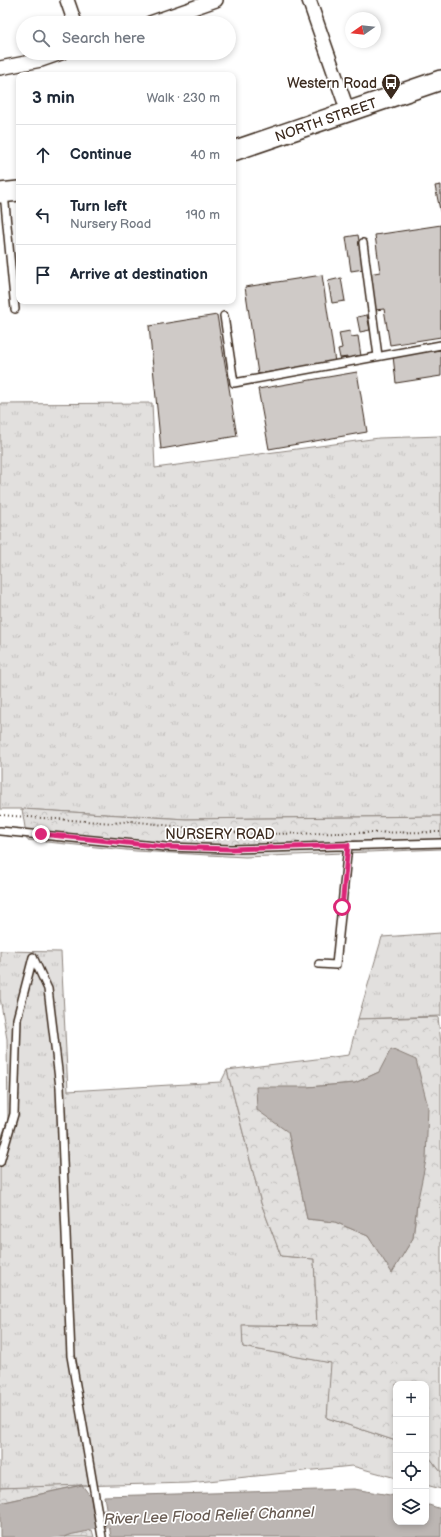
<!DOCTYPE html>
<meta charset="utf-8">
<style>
body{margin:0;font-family:"Balsamiq Sans",sans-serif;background:#f6f6f7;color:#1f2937}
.controls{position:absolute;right:12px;bottom:12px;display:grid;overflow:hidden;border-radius:8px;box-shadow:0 2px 6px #0003}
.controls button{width:36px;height:36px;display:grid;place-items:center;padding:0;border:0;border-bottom:1px solid #e0e1e3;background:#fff;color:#1f2937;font:20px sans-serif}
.compass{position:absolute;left:345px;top:12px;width:36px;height:36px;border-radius:50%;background:#fff;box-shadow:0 2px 6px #0003;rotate:256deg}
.stop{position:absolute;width:12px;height:12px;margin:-9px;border:3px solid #db2777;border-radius:50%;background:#fff}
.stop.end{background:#db2777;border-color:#fff;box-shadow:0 1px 4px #0008}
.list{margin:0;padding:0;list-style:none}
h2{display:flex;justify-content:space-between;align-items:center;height:52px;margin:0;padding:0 16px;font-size:17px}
h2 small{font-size:13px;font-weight:400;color:#747a83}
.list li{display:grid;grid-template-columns:26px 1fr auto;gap:12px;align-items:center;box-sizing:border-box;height:60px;padding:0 16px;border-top:1px solid #e0e1e3}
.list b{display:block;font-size:15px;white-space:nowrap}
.list p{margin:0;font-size:13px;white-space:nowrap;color:#747a83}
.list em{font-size:13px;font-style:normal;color:#747a83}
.icon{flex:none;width:22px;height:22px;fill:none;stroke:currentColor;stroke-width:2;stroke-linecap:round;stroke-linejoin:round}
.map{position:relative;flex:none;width:441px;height:1537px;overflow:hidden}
.search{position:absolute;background:#fff;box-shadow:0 2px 6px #0003;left:16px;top:16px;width:220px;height:44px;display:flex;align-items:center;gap:10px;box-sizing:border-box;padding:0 14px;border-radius:22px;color:#747a83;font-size:15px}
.panel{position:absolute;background:#fff;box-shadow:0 2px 6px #0003;left:16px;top:72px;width:220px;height:232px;border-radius:8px}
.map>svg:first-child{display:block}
.grass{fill:url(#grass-tufts);stroke:#8e857e}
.forest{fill:url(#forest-crowns);stroke:#8e857e;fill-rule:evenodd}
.water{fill:#bcb6b3;stroke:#887e77}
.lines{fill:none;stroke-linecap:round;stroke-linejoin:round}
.river{stroke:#bcb6b3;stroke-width:20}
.building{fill:#cfcac7;stroke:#3b2a1e}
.lane-casing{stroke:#3b2a1e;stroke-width:10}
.street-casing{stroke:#3b2a1e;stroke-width:16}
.secondary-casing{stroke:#3b2a1e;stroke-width:22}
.path{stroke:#3b2a1e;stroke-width:2;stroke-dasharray:1 3;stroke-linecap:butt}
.lane{stroke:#fff;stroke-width:7}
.street{stroke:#fff;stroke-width:13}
.secondary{stroke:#fff;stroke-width:19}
.route{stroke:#db2777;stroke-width:5}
.labels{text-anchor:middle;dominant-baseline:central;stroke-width:3.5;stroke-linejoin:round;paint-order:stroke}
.poi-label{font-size:14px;fill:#3b2a1e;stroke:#fff;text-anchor:end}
.street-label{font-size:14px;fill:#3b2a1e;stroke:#fff}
.water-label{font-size:15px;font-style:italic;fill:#685b52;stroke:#fff}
</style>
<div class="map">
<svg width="441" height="1537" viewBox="0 0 441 1537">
<defs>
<pattern id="grass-tufts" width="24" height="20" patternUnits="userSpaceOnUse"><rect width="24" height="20" fill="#e2e0de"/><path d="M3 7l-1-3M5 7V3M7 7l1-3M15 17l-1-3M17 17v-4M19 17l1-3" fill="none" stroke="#c3c0be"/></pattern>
<pattern id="forest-crowns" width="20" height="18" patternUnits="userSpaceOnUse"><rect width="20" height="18" fill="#e2e0de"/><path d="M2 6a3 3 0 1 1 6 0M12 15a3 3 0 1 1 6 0" fill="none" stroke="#c3c0be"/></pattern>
</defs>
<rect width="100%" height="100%" fill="#fff"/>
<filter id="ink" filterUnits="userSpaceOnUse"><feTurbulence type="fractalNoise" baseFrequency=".025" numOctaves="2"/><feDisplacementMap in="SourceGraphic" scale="8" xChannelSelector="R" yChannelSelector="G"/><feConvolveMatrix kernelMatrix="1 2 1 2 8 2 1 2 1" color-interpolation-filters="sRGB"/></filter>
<g filter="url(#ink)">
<path class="grass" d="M152 403 155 468 379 438 441 436V816L186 819 22 809H0V404Z
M441 933V1016L358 1019 382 937Z
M0 951 61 952 68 1091 221 1082 227 1070 261 1203 281 1256 314 1259 317 1326 243 1325V1347L332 1363 327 1418 396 1441V1478L352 1466 189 1483 0 1488V1141L8 1120 7 1039 0 998Z
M426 1453 441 1472V1489L426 1485Z"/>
<path class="forest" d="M22 809 186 819 441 816V849L245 857 136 851 27 840Z
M438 1017 441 1043V1472L426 1453V1384H396V1441L327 1418 331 1363 243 1347 242 1325 317 1326 314 1259 281 1256 261 1203 227 1070 349 1055 358 1019ZM379 1072 417 1204 413 1238 392 1272 368 1236 335 1222 307 1219 299 1179 288 1132 308 1087 355 1083Z
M82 1485 0 1503V1488Z
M92 1530 94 1537H65L71 1534Z"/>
<path class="water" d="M391 1049 416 1060 428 1107 426 1160 417 1204 413 1238 392 1273 368 1236 335 1222 307 1219 299 1179 288 1132 257 1110 256 1087H308L355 1083 379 1072Z
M82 1485 91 1497 95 1526C88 1534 74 1532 65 1537H0V1503Z
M354 1489 396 1496V1522H426V1504L441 1509V1537H111L104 1496Z"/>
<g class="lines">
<path class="river" d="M25 1537 66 1524 94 1519 134 1517"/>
</g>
<path class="building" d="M441 185V215L435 186Z
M441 225V337L390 345 384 309 375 310 369 274 380 272 375 235Z
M358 235 364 269 351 271 346 237Z
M322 275 335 362 258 374 245 287Z
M341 278 345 301 332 303 328 281Z
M217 315 237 436 161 449 149 326Z
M367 315 370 330 360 332 357 317Z
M350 331 351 337 358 336 361 356H356L357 359 348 360V357L340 358 338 349 342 348 339 333Z
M441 350V376L396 383 393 356Z
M357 372 367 432 269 449 258 389Z"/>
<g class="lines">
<defs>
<path id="lane" d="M4 193 15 309
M363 243 378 356
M224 316 234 383 441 345
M0 831 166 847 231 849 441 843
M319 964 336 965 348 845
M0 1162 14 1114 17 1019 33 957 48 989 60 1087 71 1356 102 1537"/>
<path id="street" d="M67 0 75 23
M309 0 348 112
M150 23 216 0
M0 68 41 60 61 53"/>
<path id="secondary" d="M233 151 441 80
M0 193 19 191"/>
</defs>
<use href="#lane" class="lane-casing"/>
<use href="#street" class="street-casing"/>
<use href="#secondary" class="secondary-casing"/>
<path class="path" d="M0 815 113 823 131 821 189 828 253 834 441 832"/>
<use href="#lane" class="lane"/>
<use href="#street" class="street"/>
<use href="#secondary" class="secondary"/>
</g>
</g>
<g class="lines" filter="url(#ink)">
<path class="route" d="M41 834 166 847 231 849 348 845 342 907"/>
</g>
<defs>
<symbol id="bus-pin" viewBox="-11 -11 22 30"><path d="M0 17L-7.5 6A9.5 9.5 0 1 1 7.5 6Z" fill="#3b2a1e" stroke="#fff"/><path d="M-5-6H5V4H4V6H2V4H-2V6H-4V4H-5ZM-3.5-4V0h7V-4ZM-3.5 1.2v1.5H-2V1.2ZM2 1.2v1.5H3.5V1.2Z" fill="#fff"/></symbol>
</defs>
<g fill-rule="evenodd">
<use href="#bus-pin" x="380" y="72" width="22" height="30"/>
</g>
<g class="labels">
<g class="poi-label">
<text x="377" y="83">Western Road</text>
</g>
<g class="street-label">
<text transform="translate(326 120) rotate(-19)">NORTH STREET</text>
<text x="220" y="834">NURSERY ROAD</text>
</g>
<g class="water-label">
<text transform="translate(209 1516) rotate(-2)">River Lee Flood Relief Channel</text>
</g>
</g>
</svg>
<div class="controls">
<button>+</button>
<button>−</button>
<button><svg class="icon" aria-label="locate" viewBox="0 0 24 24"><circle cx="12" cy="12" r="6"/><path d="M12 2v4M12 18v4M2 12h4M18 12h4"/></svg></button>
<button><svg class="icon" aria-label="layers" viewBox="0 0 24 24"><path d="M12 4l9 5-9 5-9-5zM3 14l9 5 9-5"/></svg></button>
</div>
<svg class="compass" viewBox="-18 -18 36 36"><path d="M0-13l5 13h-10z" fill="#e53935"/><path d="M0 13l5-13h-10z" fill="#747a83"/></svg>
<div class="stop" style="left:342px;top:907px"></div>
<div class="stop end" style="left:41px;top:834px"></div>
<div class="search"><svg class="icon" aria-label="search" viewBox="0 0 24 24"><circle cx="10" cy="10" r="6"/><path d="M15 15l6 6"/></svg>Search here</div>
<section class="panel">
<h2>3 min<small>Walk · 230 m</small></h2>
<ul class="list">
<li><svg class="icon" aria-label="ahead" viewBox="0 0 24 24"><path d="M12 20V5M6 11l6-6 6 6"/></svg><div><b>Continue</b></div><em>40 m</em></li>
<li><svg class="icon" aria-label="left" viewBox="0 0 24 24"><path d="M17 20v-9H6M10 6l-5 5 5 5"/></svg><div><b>Turn left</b><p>Nursery Road</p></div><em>190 m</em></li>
<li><svg class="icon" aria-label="arrive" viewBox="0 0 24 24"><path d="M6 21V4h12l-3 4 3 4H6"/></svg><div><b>Arrive at destination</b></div></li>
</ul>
</section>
</div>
